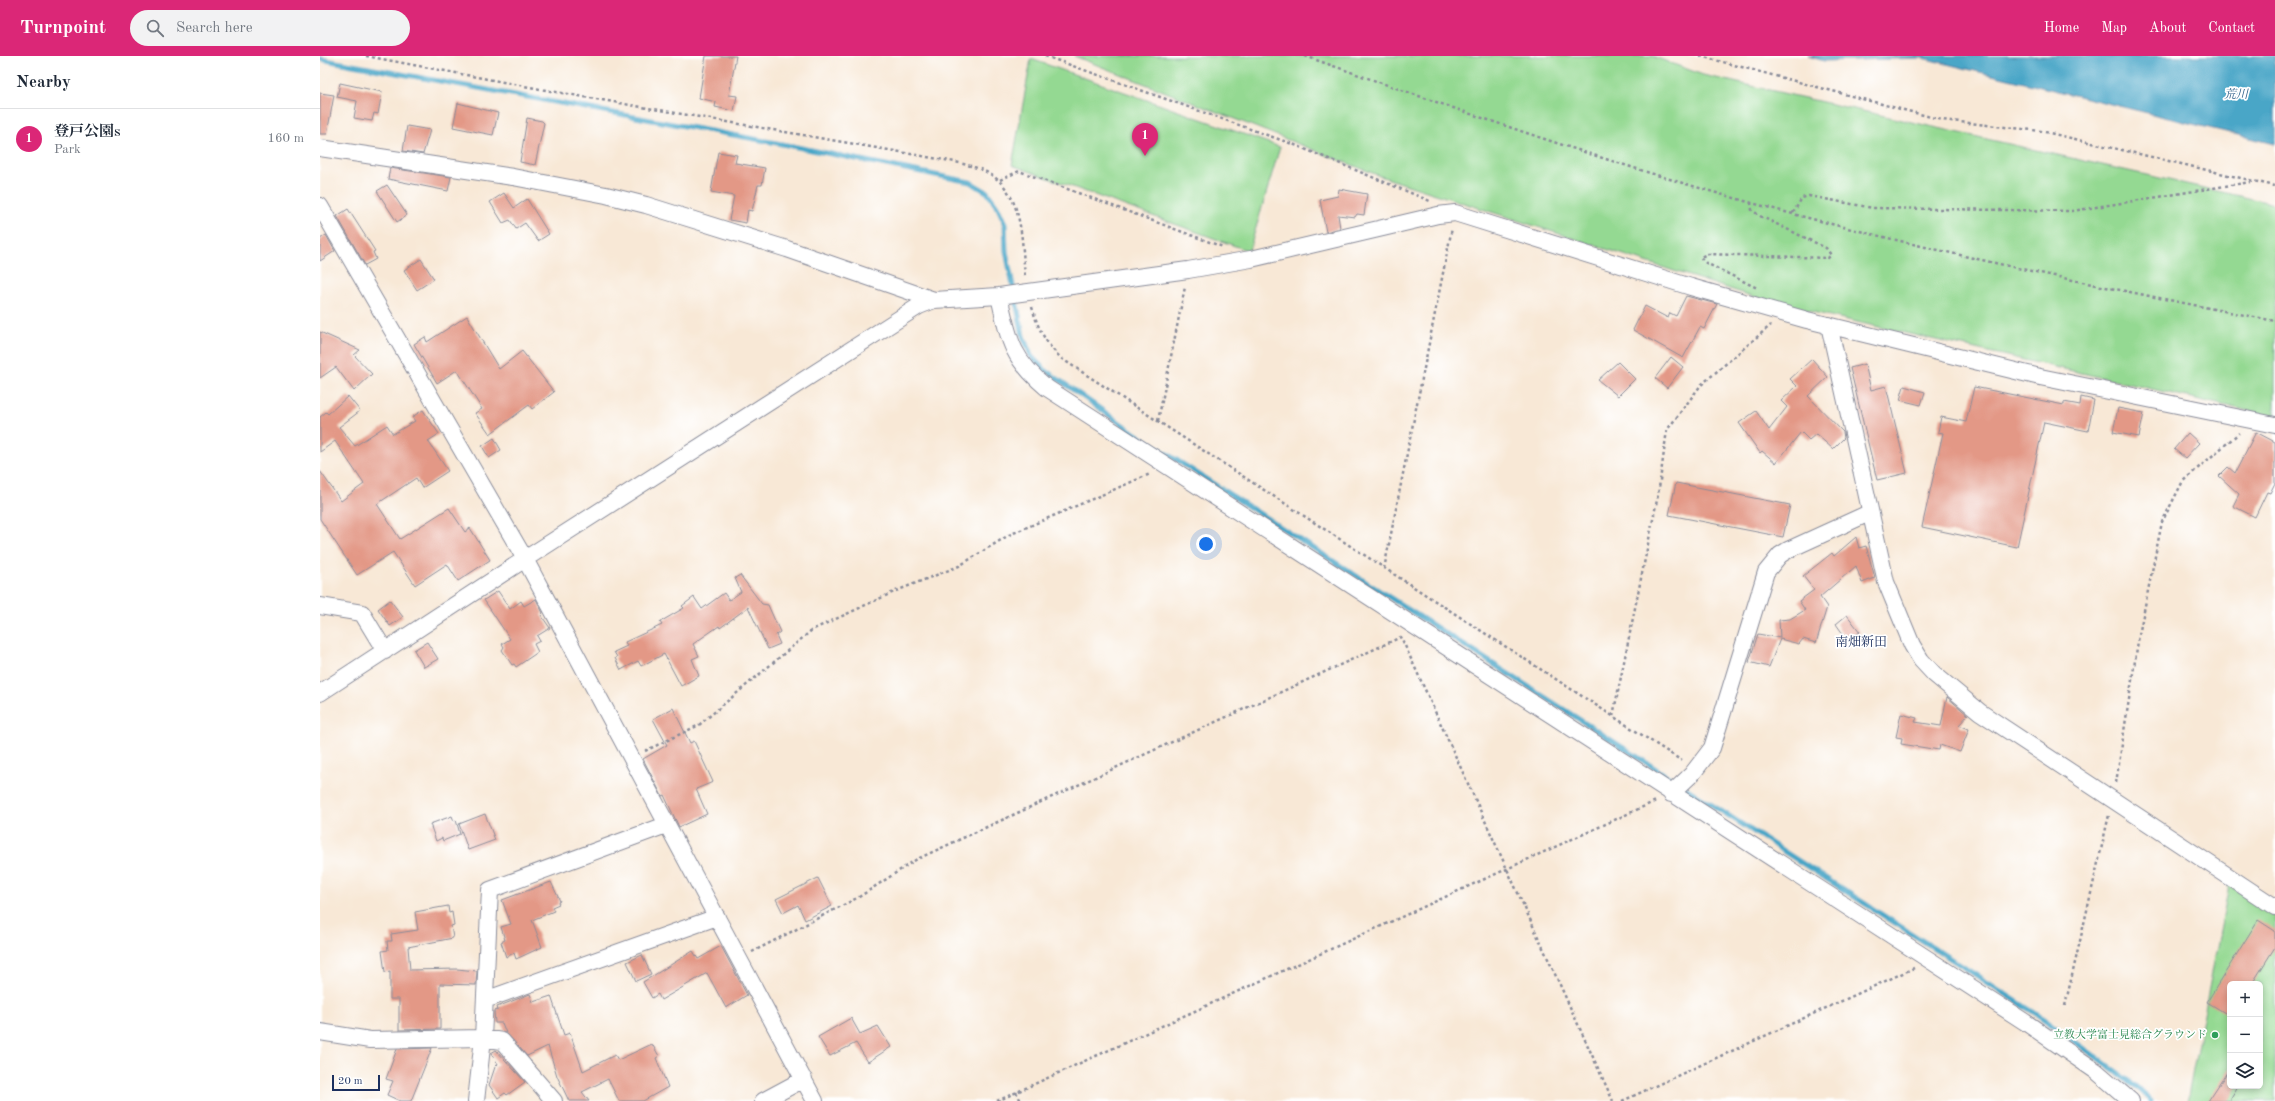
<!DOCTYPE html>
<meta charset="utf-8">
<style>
body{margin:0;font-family:"Old Standard TT","Noto Serif JP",serif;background:#f2f2f3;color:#1f2937}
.controls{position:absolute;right:12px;bottom:12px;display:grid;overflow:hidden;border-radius:6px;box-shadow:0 2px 6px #0003}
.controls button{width:36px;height:36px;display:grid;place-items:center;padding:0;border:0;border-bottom:1px solid #e0e1e3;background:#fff;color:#1f2937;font:20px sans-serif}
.scale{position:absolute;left:12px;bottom:10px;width:48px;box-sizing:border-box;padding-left:4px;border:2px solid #1b2f5e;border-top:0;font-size:11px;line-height:14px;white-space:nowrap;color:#1b2f5e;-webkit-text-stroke:3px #fff;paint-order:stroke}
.you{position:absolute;left:886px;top:488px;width:14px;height:14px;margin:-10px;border:3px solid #fff;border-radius:50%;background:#1a73e8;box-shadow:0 0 0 6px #1a73e833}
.badge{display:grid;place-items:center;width:26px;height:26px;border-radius:50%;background:#db2777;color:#fff;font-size:13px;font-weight:700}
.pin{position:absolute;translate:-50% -33px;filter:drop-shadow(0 1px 2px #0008)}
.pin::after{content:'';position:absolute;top:21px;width:14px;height:12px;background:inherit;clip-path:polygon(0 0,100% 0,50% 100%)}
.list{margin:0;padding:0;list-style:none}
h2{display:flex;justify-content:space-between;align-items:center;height:52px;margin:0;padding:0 16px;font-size:17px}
h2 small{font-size:13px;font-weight:400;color:#747a83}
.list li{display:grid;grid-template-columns:26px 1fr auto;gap:12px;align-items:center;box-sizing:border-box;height:60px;padding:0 16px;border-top:1px solid #e0e1e3}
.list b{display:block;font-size:15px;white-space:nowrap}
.list p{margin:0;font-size:13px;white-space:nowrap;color:#747a83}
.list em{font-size:13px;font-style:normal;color:#747a83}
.icon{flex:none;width:22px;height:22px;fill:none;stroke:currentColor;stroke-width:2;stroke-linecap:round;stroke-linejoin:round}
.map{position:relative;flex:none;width:1955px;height:1045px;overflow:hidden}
header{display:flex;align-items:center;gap:24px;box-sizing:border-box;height:56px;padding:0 20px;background:#db2777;color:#fff}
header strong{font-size:19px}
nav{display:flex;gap:22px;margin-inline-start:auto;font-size:14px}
.search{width:280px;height:36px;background:#f2f2f3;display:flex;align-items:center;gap:10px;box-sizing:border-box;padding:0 14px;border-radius:22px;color:#747a83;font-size:15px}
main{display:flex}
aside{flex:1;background:#fff}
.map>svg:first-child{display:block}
.green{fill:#94d992;stroke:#588478;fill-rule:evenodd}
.water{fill:#48a6c7;stroke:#326a92}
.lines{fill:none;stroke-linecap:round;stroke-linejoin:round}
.stream{stroke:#48a6c7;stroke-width:5}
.building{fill:#e39886}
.street-casing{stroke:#8a8c9a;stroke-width:18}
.path{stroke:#8a8c9a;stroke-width:2.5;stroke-dasharray:3 3;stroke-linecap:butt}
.street{stroke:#fff;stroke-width:16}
.leisure-dot{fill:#2e9e5b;stroke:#fff;stroke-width:1.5}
.labels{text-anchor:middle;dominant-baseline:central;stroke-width:3.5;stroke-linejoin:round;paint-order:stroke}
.leisure-label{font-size:11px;fill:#27864d;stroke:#fff;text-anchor:end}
.water-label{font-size:12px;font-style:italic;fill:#2d5f88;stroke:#fff}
.quarter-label{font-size:13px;fill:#1b2f5e;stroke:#fff}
</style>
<header>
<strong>Turnpoint</strong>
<div class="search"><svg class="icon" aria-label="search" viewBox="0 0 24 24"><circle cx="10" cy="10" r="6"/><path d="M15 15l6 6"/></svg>Search here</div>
<nav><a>Home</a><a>Map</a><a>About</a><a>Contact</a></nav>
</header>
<main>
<aside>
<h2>Nearby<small></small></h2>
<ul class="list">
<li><span class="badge">1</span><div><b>登戸公園s</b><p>Park</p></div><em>160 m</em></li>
</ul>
</aside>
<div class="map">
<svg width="1955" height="1045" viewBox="0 0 1955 1045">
<rect width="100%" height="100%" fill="#fff"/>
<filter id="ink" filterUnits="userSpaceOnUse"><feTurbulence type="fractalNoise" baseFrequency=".025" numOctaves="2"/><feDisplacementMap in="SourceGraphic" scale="8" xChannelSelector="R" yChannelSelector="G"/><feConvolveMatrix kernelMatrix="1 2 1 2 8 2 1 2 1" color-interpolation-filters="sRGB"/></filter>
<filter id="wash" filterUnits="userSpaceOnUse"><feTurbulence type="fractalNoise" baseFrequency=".012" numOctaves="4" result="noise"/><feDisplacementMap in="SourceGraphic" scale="16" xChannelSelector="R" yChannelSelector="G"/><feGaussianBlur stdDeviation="0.9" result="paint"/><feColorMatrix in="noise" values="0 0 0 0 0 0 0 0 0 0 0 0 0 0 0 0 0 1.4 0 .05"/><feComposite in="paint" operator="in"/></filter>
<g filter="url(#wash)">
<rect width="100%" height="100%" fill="#f8e8d6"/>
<path class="green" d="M754 0H1332L1383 19 1955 148V361L1453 247 1060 120Z
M711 3 960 91 929 195 692 109Z
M1909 829 1955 859V1045H1867ZM1910 928H1940V1030H1910Z"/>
<path class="water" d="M1488 0H1955V88L1602 2 1504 5Z"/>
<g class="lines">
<path class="stream" d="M0 3 462 88 650 126 667 136 677 150 685 167 686 195 703 280 711 300 725 314 813 376 1718 959 1812 1027 1831 1045"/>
</g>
<g id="blocks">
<path class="building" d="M386 0H416L409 39 417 40 414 55 395 51 396 46 379 42Z
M20 27 62 36 58 58 54 57 52 65 34 62 37 45 17 41Z
M0 37 14 39 7 78H0Z
M138 47 178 57 173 79 133 71Z
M207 62 222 65 224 67 215 109 200 106Z
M87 70 110 74 103 98 83 95Z
M398 96 417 99 415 107 445 112 442 129H438L432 155 428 154 426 167 409 164 414 140 391 136Z
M70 112 131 121 128 135 68 123Z
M67 129 87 159 77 166 57 135Z
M1019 133 1047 138 1044 159 1037 158 1035 161 1018 159 1020 172 1006 176 1000 144 1018 140Z
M184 137 194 152 207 143 229 178 218 185 205 167 196 173 190 164 183 167 170 146Z
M28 153 55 195 53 196 56 203 45 209 17 160Z
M6 179 15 195 0 205V183Z
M101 203 114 223 97 234 84 214Z
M1366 240 1397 248 1384 273 1380 271 1363 302 1313 274 1325 250 1348 262 1350 257 1356 260Z
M147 260 179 313 202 295 234 336 212 353 209 349 170 378 155 357 162 353 137 314 117 327 94 288 105 281 107 286Z
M0 276 40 294 34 299 52 318 34 335 16 311 0 322Z
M1351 301 1363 311 1347 332 1335 322Z
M1492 303 1508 321 1488 340 1523 376 1524 382 1513 393 1496 378 1489 384 1481 376 1456 407 1442 395 1440 397 1419 367 1436 355 1449 374 1467 351 1461 345 1477 330 1470 323Z
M1298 306 1315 323 1298 340 1278 324Z
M1545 308 1551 334 1566 330 1587 417 1557 424 1530 312Z
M1584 330 1605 336 1601 349 1580 344Z
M1654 331 1744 349V346L1760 349 1761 341 1774 344 1768 375 1724 366 1697 491 1602 471 1623 377 1618 376 1621 361 1646 366Z
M28 340 40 355 19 371 35 390 67 369 73 378 95 365 92 361 103 354 119 378 108 385 128 415 102 432 96 422 57 448 80 483 129 452 145 476 150 472 170 504 138 525 127 508 95 529 73 496 37 519 0 463V415L21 445 44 428 15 385 0 396V361L6 356 8 358Z
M1798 352 1824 357 1819 381 1793 376Z
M1936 376 1955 386V427L1950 437 1947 436 1935 461 1913 450 1919 438 1899 420 1908 411 1915 417Z
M1868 377 1879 387 1865 402 1854 393Z
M174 382 181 394 169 402 162 390Z
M1356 427 1470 449 1463 481 1349 459Z
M1536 481 1539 492 1546 490 1555 522 1542 527 1536 510 1500 541 1507 551 1496 587 1483 583 1479 588 1460 583 1449 611 1429 606 1438 578 1460 582 1459 564 1470 563 1485 554 1479 545 1494 534 1483 520 1512 497 1514 500Z
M420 519 442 548 448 549 460 576 456 579 460 588 448 593 428 551 400 572 399 570 373 588 379 600 372 603 379 620 361 630 344 598 321 610 318 605 301 614 295 602 297 601 294 596 307 590 305 586 342 569 340 566 364 552 362 550 374 541 382 553 404 537 409 544 421 536 415 522Z
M178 535 190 553 201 545 204 550 216 543 223 557 221 559 230 572 217 580 220 585 214 588 218 596 196 611 194 608 192 609 182 594 184 591 182 588 190 583 164 544Z
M70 544 83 561 70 570 58 553Z
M1527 559 1540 576 1528 585 1516 568Z
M107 586 118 603 104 611 94 594Z
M1627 641 1648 659 1639 669 1649 673 1640 696 1620 689 1619 694 1581 688 1582 682 1576 681 1581 658 1597 662 1595 666 1621 670Z
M353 652 370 687 374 685 393 726 376 733 387 758 359 771 344 739 342 740 323 703 347 689 333 663Z
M165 758 175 784 148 794 139 768Z
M132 760 134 765 136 764 140 778 123 785 122 782 116 785 110 768Z
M498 822 512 850 485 864 478 849 463 857 456 843Z
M231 826 240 845 238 846 239 848 232 851 234 855 212 864 222 891 196 903 194 897 186 901 181 886 185 884 181 871 191 868 182 844Z
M128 850 129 857 132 856 134 869 131 870 133 882 88 891 90 914 137 913 157 915 156 929 120 928V973L79 974V943H70V915L65 916 62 895 68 894 67 885H72L71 878 98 874 95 856Z
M1938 864 1955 875V891L1932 928H1910V960L1887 946Z
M401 890 427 939 406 952 387 917 341 944 338 938 332 942 323 926 373 895 378 903Z
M322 899 331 918 316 925 307 906Z
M210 938 213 946 231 940 244 979 250 977 263 1015 295 999 298 1004 332 988 339 1000 336 1002 348 1031 323 1045H299L288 1023 262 1036 269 1045H249L237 1020 228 990 207 1000 186 977 182 967H175L174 955 178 954 177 951Z
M531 962 540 978 558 970 571 991 548 1006 536 987 510 1000 498 981Z
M112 992 91 1045H80L67 1039 73 1025 66 1023 77 993Z
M176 994 205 1026 187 1039 185 1037 178 1042 169 1029 175 1011 178 1008 171 997Z
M1910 1012V1030H1918L1909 1045H1888Z"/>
</g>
</g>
<g filter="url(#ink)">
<use href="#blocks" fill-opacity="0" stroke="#8a8c9a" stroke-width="1"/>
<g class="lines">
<defs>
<path id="street" d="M0 92 193 121 286 139 326 149 467 193 614 244 679 240 868 214 931 203 1118 159 1135 157 1371 231 1487 264 1720 321 1955 369
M0 150 205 503 495 1045
M679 240C689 284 691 302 727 332L1705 966 1776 1015 1811 1045
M1509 269 1566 526 1592 589 1601 604 1614 618 1660 656 1955 851
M0 550 42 557 65 595
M0 637 205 503 599 250 614 244
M1351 738 1372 718 1392 692 1446 516 1460 499 1468 494 1549 457
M165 944 397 861
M0 976 50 984 163 982 182 985 234 1045
M156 1045 163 982 170 834 346 769
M443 1045 484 1023"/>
</defs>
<use href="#street" class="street-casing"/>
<path class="path" d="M46 0 236 36 597 99C616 103 636 105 654 111 704 126 701 178 705 221
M725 0 975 89 1110 145
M985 0C1133 52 1281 105 1432 147 1604 194 1780 231 1955 265
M1380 0 1622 64 1721 75 1955 130
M680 124 699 115 903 191
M1431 146 1432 154 1440 160 1506 192 1511 199 1508 202 1388 198 1380 201 1386 207 1437 232
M1473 157 1482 142 1489 140 1553 152 1752 155 1930 126
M712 251C718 273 726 288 742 303L1362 705
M838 365 865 231
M1064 513 1132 172
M1293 660 1338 439 1347 374 1381 329 1451 269
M325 695 379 669 492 574 576 535 639 510 689 479 830 418
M1796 727 1819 579 1842 466 1863 425 1919 377
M432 896 539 841 597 803 1081 581 1293 1045
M1745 950 1789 759
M696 1036 701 1045
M677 1045 1336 745
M1302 1045 1594 912"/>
<use href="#street" class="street"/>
</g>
</g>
<circle class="leisure-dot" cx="1895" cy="979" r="4"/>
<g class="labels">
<g class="leisure-label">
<text x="1887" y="979">立教大学富士見総合グラウンド</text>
</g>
<g class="water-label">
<text x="1916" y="39">荒川</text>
</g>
<g class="quarter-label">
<text x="1541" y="586">南畑新田</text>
</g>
</g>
</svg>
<div class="controls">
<button>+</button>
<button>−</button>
<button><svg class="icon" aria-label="layers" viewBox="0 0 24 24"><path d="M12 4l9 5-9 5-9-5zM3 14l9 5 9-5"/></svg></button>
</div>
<div class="scale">20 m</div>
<div class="you"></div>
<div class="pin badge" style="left:825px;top:100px">1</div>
</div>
</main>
